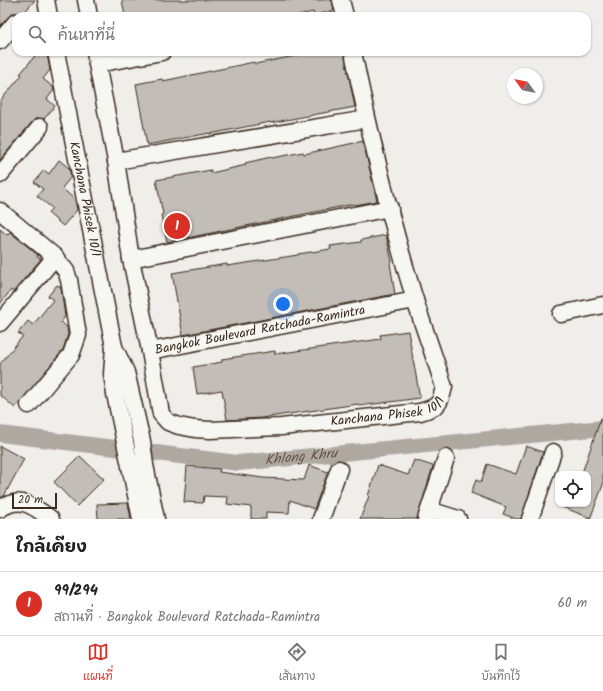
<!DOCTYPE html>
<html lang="th">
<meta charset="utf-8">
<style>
body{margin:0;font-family:Kalam,"Playpen Sans Thai",sans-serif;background:#f6f6f6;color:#222}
.controls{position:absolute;right:12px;bottom:12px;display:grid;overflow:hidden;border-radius:8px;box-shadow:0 1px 3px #0004}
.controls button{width:36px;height:36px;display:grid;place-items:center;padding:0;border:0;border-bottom:1px solid #e0e0e0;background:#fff;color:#222;font:20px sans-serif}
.compass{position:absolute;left:507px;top:68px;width:36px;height:36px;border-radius:50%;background:#fff;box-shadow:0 1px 3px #0004;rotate:303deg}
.scale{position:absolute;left:12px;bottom:10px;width:45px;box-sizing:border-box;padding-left:4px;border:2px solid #3b2a1e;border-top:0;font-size:11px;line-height:14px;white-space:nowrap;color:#3b2a1e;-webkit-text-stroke:3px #f6f6f2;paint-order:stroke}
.you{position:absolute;left:283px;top:304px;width:14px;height:14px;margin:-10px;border:3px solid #fff;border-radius:50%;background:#1a73e8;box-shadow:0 0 0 6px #1a73e833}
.badge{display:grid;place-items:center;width:26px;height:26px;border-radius:50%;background:#d93025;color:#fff;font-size:13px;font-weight:700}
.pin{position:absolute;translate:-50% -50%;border:2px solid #fff;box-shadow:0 1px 4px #0006}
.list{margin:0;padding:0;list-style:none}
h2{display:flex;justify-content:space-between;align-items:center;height:52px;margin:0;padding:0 16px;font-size:17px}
h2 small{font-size:13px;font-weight:400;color:#767676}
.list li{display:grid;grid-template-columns:26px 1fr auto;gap:12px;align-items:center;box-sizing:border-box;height:64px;padding:0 16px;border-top:1px solid #e0e0e0}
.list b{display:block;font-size:15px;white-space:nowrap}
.list p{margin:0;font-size:13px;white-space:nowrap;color:#767676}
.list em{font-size:13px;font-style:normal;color:#767676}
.icon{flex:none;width:22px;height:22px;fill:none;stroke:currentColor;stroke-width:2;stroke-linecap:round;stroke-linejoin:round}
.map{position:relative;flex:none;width:603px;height:519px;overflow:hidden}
.search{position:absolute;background:#fff;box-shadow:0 1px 3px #0004;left:12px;right:12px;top:12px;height:44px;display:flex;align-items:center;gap:10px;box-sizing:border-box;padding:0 14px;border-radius:12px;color:#767676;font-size:15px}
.sheet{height:116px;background:#fff}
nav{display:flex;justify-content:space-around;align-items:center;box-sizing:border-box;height:56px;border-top:1px solid #e0e0e0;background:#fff;font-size:11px;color:#767676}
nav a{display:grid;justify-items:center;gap:2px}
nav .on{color:#d93025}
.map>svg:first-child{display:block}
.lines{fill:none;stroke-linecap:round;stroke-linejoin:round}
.canal{stroke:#afa8a1;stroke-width:16}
.building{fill:#c2bdb7;stroke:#3b2a1e}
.minor-casing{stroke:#3b2a1e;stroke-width:19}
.minor{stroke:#f6f6f2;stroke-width:16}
.labels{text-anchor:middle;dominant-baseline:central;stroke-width:3;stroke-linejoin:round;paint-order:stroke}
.street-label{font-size:13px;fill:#3b2a1e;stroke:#f6f6f2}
.water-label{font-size:14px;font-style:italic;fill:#64564c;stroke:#f6f6f2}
</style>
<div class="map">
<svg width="603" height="519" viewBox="0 0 603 519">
<rect width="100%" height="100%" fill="#efeeea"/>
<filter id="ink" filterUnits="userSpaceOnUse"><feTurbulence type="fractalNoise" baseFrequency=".025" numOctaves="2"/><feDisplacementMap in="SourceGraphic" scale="8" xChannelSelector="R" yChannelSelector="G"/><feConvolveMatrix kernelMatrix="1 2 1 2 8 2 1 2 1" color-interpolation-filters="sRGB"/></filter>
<g filter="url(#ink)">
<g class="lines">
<path class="canal" id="s1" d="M0 434 238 463 603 428"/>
</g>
<path class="building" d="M0 0H35L22 15 17 13H12L0 26Z
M122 0H332L334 11 314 15 313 12 296 16H125Z
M38 52H45L47 53 50 70 43 79 53 87 54 90 47 99 55 106 44 119 37 118 33 121 0 160V101L22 75 20 74Z
M315 52H344L355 107 270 123V122L210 134V133L147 145 136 84 162 79 163 81 254 62 255 64Z
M363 141 377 201 355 205 354 204 167 242 161 215 163 214 156 180 211 170V173L246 165 245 163 271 157 272 158 303 152 304 154Z
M59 160 69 168 71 177 62 188 75 200 77 210 63 226 48 213 52 208 37 196 43 189 34 182 44 170 49 174Z
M0 229 7 235 10 232 38 255 37 257 41 259 13 292 11 290 0 304Z
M386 235 392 262 390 263 395 294 183 335 172 273 227 264V266L298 255V254L331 249 330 246 361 242V240Z
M57 285 61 287 65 317 61 322 67 327 68 334 63 350 15 408 0 395V364L23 336 18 333 28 321 33 325 53 300 48 296Z
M408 331 420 398 359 406 358 404 261 418 227 420 222 390 197 394 193 367 222 362V359L275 351V354L381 339 380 335Z
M601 418H603V485L590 519H588V517L557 505V504H588V474L582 473Z
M0 446 24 459 4 496 0 498Z
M526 446 543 452 521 519H516L503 514 506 507 471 493 476 480 481 482 487 464 516 474Z
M80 456 104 479 77 506 54 482Z
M414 460 433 466 417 519H360L369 496H368L378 465 408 475Z
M309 465 328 472 314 509 290 500 289 513 266 512V519H251V507L227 504 228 497 204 496 203 503 184 502 187 466 220 469 219 472 263 478 304 480Z
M128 503 131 519H98L97 504Z"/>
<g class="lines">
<defs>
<g id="minor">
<path d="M46 0 49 16"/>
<path d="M86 0 89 16"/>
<path d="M341 0 345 16"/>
<path d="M0 41 16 22"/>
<path id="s2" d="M56 52 114 347 126 372 142 441 145 465 156 519"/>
<path d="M95 52 97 64 162 52"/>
<path d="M97 64 116 161 367 119"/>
<path d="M116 161 131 259 390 208"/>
<path d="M0 175 40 127"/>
<path d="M0 211 55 257 66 271 69 280 78 335 71 355 29 405"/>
<path id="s3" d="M131 259 150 351 415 300"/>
<path d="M561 314 603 305"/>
<path d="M0 323 55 257"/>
<path d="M114 347 112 374 115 394 141 519"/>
<path id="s4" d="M150 351 161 414 168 422 179 426 195 429 210 430 281 427 420 412C438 407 440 405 444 387 435 358 424 329 415 300 390 219 370 135 353 52"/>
<path d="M0 509C20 495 34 506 51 519"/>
<path d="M429 510 458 519"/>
<path d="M321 519 339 469"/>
<path d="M426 519 446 458"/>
<path d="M530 519 553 452"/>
</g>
</defs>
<use href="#minor" class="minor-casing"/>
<use href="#minor" class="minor"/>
</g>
</g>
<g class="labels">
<g class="street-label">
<text stroke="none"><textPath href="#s2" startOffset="150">Kanchana Phisek 10/1</textPath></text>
<text stroke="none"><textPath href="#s3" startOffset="206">Bangkok Boulevard Ratchada-Ramintra</textPath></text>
<text stroke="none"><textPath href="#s4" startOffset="297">Kanchana Phisek 10/1</textPath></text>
</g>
<g class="water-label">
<text stroke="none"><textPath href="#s1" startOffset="303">Khlong Khru</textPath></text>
</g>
</g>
</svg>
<div class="controls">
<button><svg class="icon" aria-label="locate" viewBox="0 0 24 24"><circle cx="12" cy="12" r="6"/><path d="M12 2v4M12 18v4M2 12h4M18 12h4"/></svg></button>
</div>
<svg class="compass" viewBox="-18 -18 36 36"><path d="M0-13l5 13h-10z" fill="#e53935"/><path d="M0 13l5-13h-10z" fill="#767676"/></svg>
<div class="scale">20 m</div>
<div class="you"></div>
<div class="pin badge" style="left:177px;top:226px">1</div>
<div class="search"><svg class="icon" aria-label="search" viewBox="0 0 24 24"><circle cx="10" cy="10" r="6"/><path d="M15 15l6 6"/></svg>ค้นหาที่นี่</div>
</div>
<section class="sheet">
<h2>ใกล้เคียง<small></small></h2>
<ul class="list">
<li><span class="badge">1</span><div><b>99/294</b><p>สถานที่ · Bangkok Boulevard Ratchada-Ramintra</p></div><em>60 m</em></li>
</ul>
</section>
<nav>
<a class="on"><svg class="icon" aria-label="map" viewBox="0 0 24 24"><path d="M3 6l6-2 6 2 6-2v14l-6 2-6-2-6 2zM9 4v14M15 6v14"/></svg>แผนที่</a>
<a><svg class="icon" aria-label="directions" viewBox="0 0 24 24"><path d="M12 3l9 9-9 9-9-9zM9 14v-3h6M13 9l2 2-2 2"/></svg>เส้นทาง</a>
<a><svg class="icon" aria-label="saved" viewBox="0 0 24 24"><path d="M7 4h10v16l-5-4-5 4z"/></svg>บันทึกไว้</a>
</nav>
